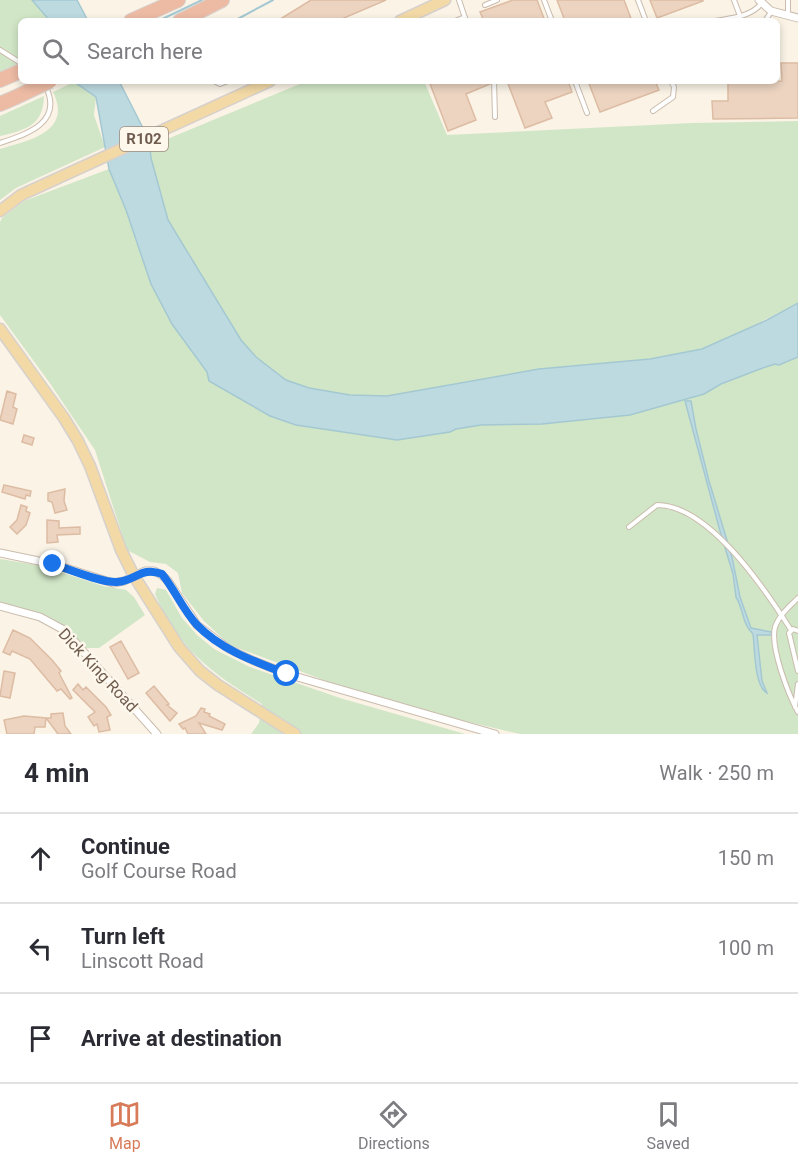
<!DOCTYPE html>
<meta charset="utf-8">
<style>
body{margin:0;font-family:Roboto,sans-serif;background:#f2f2f3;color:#2b2b33}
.stop{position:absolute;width:18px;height:18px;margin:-14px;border:4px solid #1a73e8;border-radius:50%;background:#fff}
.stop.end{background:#1a73e8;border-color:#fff;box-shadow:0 2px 6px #0008}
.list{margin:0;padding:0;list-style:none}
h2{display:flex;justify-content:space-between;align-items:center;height:78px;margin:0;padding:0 24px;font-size:26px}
h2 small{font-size:20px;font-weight:400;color:#7c7c81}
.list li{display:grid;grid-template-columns:39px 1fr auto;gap:18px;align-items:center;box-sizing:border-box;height:90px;padding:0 24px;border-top:2px solid #e1e1e2}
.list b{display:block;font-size:22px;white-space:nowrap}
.list p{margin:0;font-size:20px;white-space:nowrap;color:#7c7c81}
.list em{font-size:20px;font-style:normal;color:#7c7c81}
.icon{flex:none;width:33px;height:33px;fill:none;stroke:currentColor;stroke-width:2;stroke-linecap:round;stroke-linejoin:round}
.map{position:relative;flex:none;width:798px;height:734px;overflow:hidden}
.search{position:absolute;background:#fff;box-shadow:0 3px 9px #0003;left:18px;right:18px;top:18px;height:66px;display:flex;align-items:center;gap:15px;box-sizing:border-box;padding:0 21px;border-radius:9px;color:#7c7c81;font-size:22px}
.sheet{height:348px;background:#fff}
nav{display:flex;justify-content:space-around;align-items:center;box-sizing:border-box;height:84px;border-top:2px solid #e1e1e2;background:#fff;font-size:16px;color:#7c7c81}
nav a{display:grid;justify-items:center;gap:3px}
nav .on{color:#d77b58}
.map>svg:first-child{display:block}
.green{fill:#d1e6c6}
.water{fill:#bddae1;stroke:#a4c8d2;stroke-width:1.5}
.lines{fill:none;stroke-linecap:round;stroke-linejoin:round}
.stream{stroke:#a4c8d2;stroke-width:2}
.building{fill:#ecd4c1;stroke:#ddbca3;stroke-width:1.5}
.service-casing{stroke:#cabcae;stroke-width:6}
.minor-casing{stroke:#cabcae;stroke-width:9}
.primary-casing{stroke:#d7d1cd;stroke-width:13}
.motorway-casing{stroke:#d7d1cd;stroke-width:16}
.service{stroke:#fff;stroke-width:4}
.minor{stroke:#fff;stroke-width:7}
.primary{stroke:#f2d9a6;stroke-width:10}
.motorway{stroke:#edbba4;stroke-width:14}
.motorway-bridge-casing{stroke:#d7d1cd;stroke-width:16;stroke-linecap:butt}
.motorway-bridge{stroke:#edbba4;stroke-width:14}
.route{stroke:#1a73e8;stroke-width:8}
.labels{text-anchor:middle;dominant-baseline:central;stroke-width:5;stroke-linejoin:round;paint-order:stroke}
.shield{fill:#fdf7ec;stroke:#9a8a7d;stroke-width:1.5}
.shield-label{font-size:15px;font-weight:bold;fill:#705c4e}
.street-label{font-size:16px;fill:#705c4e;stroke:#fdf7ec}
</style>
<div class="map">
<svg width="798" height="734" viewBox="0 0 798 734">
<rect width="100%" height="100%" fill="#faf3e6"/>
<path class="green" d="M0 0H32L50 21H21V64L0 73Z
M307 81H424L447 135 692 123 798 121V303L695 355 468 388 363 399 324 393 286 380 258 361 241 340 168 220 148 147Z
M74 82 96 97 94 115 105 147 16 188 0 200V149C28 141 73 132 53 92Z
M44 96C43 126 26 130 0 136V116Z
M109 169 126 210 151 284 172 324 210 377 438 432 481 425 567 422 651 406 728 382 760 369 798 357V734H520L448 717 329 682 230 645 204 621 182 593 178 573 166 564 150 562 127 550 95 450 49 382 0 315V222L2 218 24 201Z
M0 559 42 566 103 586 126 590 134 597 145 615 99 648H86C58 618 39 613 0 603Z
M157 588 166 590 182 618 197 635 214 649 250 667 340 698 465 734H251L259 723 262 704C212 673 179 650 155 594Z"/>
<path class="water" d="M32 0H77L88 21H50Z
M73 81H119L144 130 148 129 151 158 168 220 241 340 256 357 286 380 309 388 350 395 387 396 539 369 650 359 702 349 767 320 798 303V357L779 365 775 364 760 369 721 384 704 394 630 415 542 424 481 425 456 429 450 432 397 440 296 425 270 416 209 381 207 372 172 324 151 284 126 210 109 169 96 97Z
M685 401H691L696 429 709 481 732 557 740 597 751 628 771 632 772 635H757L762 681 767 693C754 686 755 648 753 634 742 624 744 610 736 597L733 574 720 531Z"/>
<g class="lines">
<path class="stream" d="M158 21 202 0
M234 21 273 0"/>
</g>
<path class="building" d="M311 0H386L337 21H277Z
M513 0H537L545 21H484L480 12Z
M557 0H624L632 21H565Z
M650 0H703V1L657 18Z
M781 63H798V118L713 119 712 101H728V82L782 81Z
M429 81H490V84L466 94 476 120 448 131Z
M507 81H568L572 92 545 102 552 118 525 128Z
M588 81H655L659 90 600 112Z
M7 391 16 394 13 407 17 409 13 424 0 420Z
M24 435 34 438 32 445 22 442Z
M4 485 31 491 30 496 26 495 25 499 2 492Z
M65 489 64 501 67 510 55 513 52 502 48 501V493Z
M21 505 27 507 26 511 30 513 26 525 17 534 10 527 17 520Z
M47 520 59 521V528L80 527V534L57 535 58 542 47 543Z
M13 630 30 638 52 660 61 671 59 673 72 698 70 699 61 689 57 691 30 659 12 651 10 655 3 652Z
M121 641 139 673 128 679 110 647Z
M4 671 15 673 10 698 0 696Z
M78 684 83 690 86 687 106 707 111 715 107 717 110 730 99 732 97 724 94 726 88 717 95 712 73 690Z
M154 686 169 704 167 705 177 713 170 721 146 693Z
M201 708 205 709 204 712 210 714 209 716 225 724 222 730 199 723 206 734H188L185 728 183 729 179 724 196 716Z
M63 713 65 726 71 734H58L46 718H51V714Z
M24 716 46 718 45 727H35L34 734H7L4 720Z"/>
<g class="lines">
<defs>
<path id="service" d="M459 0 466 21
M544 0 552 21
M638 0 646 21
M734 0 740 16
M485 5 497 0
M788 16V0
M455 21 465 17
M715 21C731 18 750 17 761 4
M765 21 771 12
M0 50 21 63
M214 81 220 84 228 81
M494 81 495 117
M575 81 587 113
M653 111 673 97 674 87 671 81
M0 143C27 134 63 123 46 87
M629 527 657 505C709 505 765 589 791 630
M798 598C790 606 779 615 775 627 770 647 788 694 798 712
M798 631 793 629 789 633 798 671
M795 707 798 684"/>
<path id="minor" d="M759 0 771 11 798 18
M0 553 53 564 113 583 124 581 145 571H154L162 575 168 581 197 625 229 649 252 660 287 674 495 734
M0 606 40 617 64 630 157 734"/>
<path id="primary" d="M400 21 445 0
M0 211 21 195 270 81
M0 329 64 418 78 441 90 466 121 550 134 576 179 647 200 671 218 685 295 734"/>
<path id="motorway" d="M131 21 178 0
M180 21 222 0
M0 80 21 71
M0 104 14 98"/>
</defs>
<use href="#service" class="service-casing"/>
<use href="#minor" class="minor-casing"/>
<use href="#primary" class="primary-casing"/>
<use href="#motorway" class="motorway-casing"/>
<use href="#service" class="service"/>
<use href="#minor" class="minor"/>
<use href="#primary" class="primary"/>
<use href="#motorway" class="motorway"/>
<defs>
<path id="motorway-bridge" d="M14 98 50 81"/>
</defs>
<use href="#motorway-bridge" class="motorway-bridge-casing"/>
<use href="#motorway-bridge" class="motorway-bridge"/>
</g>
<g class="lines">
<path class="route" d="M53 564C68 569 102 583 117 582 136 581 141 566 162 574 175 590 183 610 197 625 221 650 256 662 287 674"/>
</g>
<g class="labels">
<rect class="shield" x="120" y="127" width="48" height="24" rx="4.5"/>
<g class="shield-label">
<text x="144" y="139">R102</text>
</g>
<g class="street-label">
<text transform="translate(98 670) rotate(47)">Dick King Road</text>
</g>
</g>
</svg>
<div class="stop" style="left:287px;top:674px"></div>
<div class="stop end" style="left:53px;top:564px"></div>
<div class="search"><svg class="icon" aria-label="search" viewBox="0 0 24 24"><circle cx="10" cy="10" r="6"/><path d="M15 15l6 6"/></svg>Search here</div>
</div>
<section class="sheet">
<h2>4 min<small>Walk · 250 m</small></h2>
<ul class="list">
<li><svg class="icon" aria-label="ahead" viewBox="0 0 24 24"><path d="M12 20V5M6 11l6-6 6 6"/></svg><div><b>Continue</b><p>Golf Course Road</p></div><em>150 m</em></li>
<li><svg class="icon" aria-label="left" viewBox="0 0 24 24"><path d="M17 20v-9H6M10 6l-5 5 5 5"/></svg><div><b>Turn left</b><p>Linscott Road</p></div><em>100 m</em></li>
<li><svg class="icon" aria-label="arrive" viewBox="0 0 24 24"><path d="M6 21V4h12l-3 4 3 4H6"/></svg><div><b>Arrive at destination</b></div></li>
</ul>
</section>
<nav>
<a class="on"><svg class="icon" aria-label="map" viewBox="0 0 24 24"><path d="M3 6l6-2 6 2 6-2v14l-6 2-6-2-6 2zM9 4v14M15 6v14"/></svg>Map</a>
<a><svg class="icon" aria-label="directions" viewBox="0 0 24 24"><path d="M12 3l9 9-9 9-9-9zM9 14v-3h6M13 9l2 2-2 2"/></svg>Directions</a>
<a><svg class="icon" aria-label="saved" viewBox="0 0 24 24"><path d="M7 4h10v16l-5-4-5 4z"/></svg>Saved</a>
</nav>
